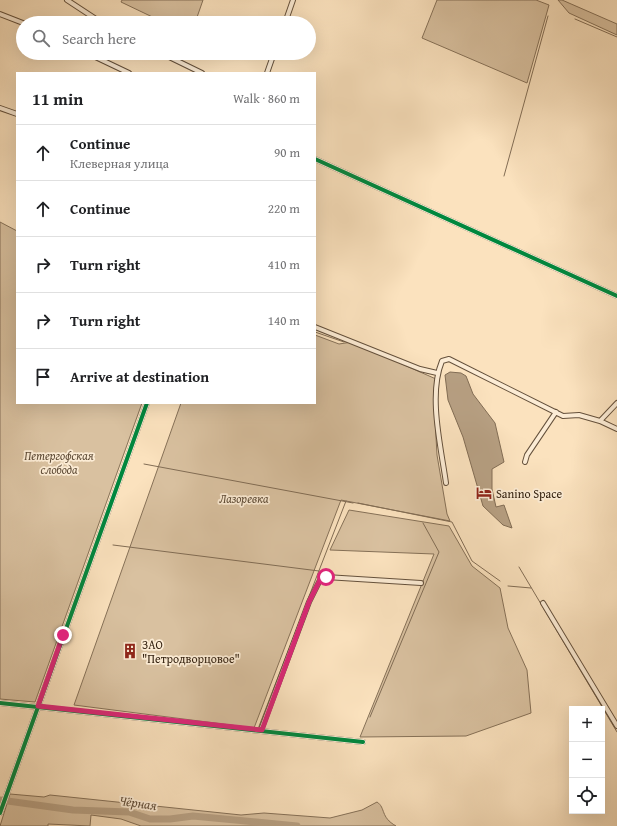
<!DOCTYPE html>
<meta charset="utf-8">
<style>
body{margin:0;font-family:"Gentium Book Plus",serif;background:#f2f2f2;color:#202124}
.controls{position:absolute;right:12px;bottom:12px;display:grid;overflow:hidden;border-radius:0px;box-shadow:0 4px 16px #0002}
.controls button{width:36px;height:36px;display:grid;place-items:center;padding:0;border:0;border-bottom:1px solid #e0e0e0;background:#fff;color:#202124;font:20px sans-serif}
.stop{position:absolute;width:12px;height:12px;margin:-9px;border:3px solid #db2777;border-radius:50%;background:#fff}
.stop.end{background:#db2777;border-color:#fff;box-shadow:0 1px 4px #0008}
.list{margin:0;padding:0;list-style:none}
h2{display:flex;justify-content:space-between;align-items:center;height:52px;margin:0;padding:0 16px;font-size:17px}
h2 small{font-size:13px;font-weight:400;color:#757577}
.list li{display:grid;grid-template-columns:26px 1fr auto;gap:12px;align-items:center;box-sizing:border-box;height:56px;padding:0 16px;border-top:1px solid #e0e0e0}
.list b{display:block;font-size:15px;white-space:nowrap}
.list p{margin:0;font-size:13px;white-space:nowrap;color:#757577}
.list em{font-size:13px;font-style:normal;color:#757577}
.icon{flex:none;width:22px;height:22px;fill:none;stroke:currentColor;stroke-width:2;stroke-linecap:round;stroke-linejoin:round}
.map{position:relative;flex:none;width:617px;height:826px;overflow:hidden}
.search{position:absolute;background:#fff;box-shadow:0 4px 16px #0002;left:16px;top:16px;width:300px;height:44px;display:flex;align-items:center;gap:10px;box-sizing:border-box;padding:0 14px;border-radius:22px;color:#757577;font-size:15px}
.panel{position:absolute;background:#fff;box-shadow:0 4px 16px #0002;left:16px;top:72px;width:300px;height:332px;border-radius:0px}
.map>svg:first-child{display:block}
.green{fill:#d9c1a0;stroke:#867158}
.water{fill:#b7a083;stroke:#826d55}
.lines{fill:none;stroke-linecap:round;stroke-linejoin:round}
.stream{stroke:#826d55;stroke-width:1}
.river{stroke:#b7a083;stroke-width:7}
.minor-casing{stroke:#65513c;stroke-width:6}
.minor{stroke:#fcecd5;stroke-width:4}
.cycleway-casing{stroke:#fcecd5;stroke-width:6}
.cycleway{stroke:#00873e;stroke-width:4}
.route{stroke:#db2777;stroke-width:5}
.labels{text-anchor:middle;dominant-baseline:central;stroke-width:3.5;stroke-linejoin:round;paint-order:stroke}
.park-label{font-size:12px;font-style:italic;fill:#5c4934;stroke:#fcecd5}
.poi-label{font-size:12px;fill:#332110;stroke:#fcecd5;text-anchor:start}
.water-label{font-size:13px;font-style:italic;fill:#614d38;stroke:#fcecd5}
</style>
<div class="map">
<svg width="617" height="826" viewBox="0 0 617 826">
<rect width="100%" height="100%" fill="#fbe2be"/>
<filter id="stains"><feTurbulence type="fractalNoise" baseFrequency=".005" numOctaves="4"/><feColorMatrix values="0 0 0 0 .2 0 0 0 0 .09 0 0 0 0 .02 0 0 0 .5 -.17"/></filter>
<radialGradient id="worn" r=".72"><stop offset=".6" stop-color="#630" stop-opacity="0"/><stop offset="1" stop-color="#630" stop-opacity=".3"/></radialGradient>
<path class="green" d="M122 0H203L195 23H165L121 2Z
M437 0H536L549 5 527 83 422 38Z
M558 0H562L617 24V35L569 13Z
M0 222 17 231V403H142L35 702 0 699Z
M315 335 339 344 352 342 436 379 435 419 437 455 447 514 450 521 341 500 254 728 74 705 181 403H315Z
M349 510 449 526 472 566 500 588 508 628 527 670 531 713 466 736 360 737 434 554 330 550Z
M10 794 44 797 50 795 241 815 264 813 330 818 362 810 377 802C386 808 380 817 396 826H141L121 819 91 815 90 826 48 824V826H0Z"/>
<path class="water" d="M450 372 461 373 466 376 473 394 495 423 504 462 492 469V489L496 507 504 505 512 528 503 525 483 506 463 437 448 400 445 375Z"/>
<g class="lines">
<path class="stream" d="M575 19 617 37
M504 176 548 16
M315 332 344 342
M144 464 353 503
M358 503 452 522 472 561 500 581
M113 545 319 571
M519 567 617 732
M508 586 531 588
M308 599 346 501
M370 717 439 552 423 523
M258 729 302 615"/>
<path class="river" d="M0 800 73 810 129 812 150 819H170L193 816 297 826"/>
<defs>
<path id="minor" d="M67 0 102 23
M0 14 23 23
M285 23 293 0
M87 53 129 73
M161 53 202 73
M267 73 274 53
M0 108 17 114
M315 159 617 296
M315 327 420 369 437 373
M600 421 617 429
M525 462 527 455 556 412
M446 483C441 447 428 395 442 361L449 359 563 416 579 415 600 421 617 403
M543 603 617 726
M0 703 363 742
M261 730 309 602 320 580 326 577 421 583
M0 813 147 403"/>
</defs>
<use href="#minor" class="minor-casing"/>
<use href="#minor" class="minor"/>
<defs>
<path id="cycleway" d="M315 159 617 296
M0 703 363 742
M0 813 147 403"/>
</defs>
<use href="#cycleway" class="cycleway-casing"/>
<use href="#cycleway" class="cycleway"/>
</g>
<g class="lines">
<path class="route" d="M63 635 38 706 262 730 309 602 320 580 326 577"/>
</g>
<defs>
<symbol id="hotel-bare" viewBox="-9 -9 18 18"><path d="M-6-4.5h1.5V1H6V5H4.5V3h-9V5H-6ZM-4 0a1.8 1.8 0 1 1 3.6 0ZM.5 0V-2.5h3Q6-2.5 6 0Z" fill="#8f2418" stroke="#fcecd5" stroke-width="2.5" paint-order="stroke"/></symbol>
<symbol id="building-bare" viewBox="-9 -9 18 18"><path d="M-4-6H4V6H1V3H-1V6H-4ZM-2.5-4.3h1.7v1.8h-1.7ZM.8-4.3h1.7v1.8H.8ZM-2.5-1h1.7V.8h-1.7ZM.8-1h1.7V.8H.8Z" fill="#8f2418" stroke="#fcecd5" stroke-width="2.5" paint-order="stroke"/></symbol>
</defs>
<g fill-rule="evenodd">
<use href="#hotel-bare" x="473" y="482" width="22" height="22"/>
<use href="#building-bare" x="119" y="640" width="22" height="22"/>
</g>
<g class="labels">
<g class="park-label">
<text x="59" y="455">Петергофская<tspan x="59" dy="14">слобода</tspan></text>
<text x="244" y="498">Лазоревка</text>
</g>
<g class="poi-label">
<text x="496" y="493">Sanino Space</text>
<text x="142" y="644">ЗАО<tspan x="142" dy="14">"Петродворцовое"</tspan></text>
</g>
<g class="water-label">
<text transform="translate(138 803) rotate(8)">Чёрная</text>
</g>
</g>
<rect width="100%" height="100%" filter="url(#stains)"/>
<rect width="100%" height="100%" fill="url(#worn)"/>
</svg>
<div class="controls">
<button>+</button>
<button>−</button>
<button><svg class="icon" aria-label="locate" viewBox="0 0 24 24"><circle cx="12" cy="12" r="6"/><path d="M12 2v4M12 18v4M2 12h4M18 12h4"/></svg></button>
</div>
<div class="stop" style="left:326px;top:577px"></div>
<div class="stop end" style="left:63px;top:635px"></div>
<div class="search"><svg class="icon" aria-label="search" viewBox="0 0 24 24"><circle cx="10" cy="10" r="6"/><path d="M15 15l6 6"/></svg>Search here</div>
<section class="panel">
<h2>11 min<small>Walk · 860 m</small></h2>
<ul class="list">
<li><svg class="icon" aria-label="ahead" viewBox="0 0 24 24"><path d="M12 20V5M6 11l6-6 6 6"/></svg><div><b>Continue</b><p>Клеверная улица</p></div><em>90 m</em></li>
<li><svg class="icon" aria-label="ahead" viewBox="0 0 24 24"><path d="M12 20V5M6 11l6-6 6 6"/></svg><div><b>Continue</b></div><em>220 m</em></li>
<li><svg class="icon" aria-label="right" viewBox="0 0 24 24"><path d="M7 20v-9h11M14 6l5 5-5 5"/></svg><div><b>Turn right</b></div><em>410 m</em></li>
<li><svg class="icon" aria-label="right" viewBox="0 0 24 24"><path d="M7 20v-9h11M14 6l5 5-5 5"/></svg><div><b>Turn right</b></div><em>140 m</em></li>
<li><svg class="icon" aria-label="arrive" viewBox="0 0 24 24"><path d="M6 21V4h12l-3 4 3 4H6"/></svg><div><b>Arrive at destination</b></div></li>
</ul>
</section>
</div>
